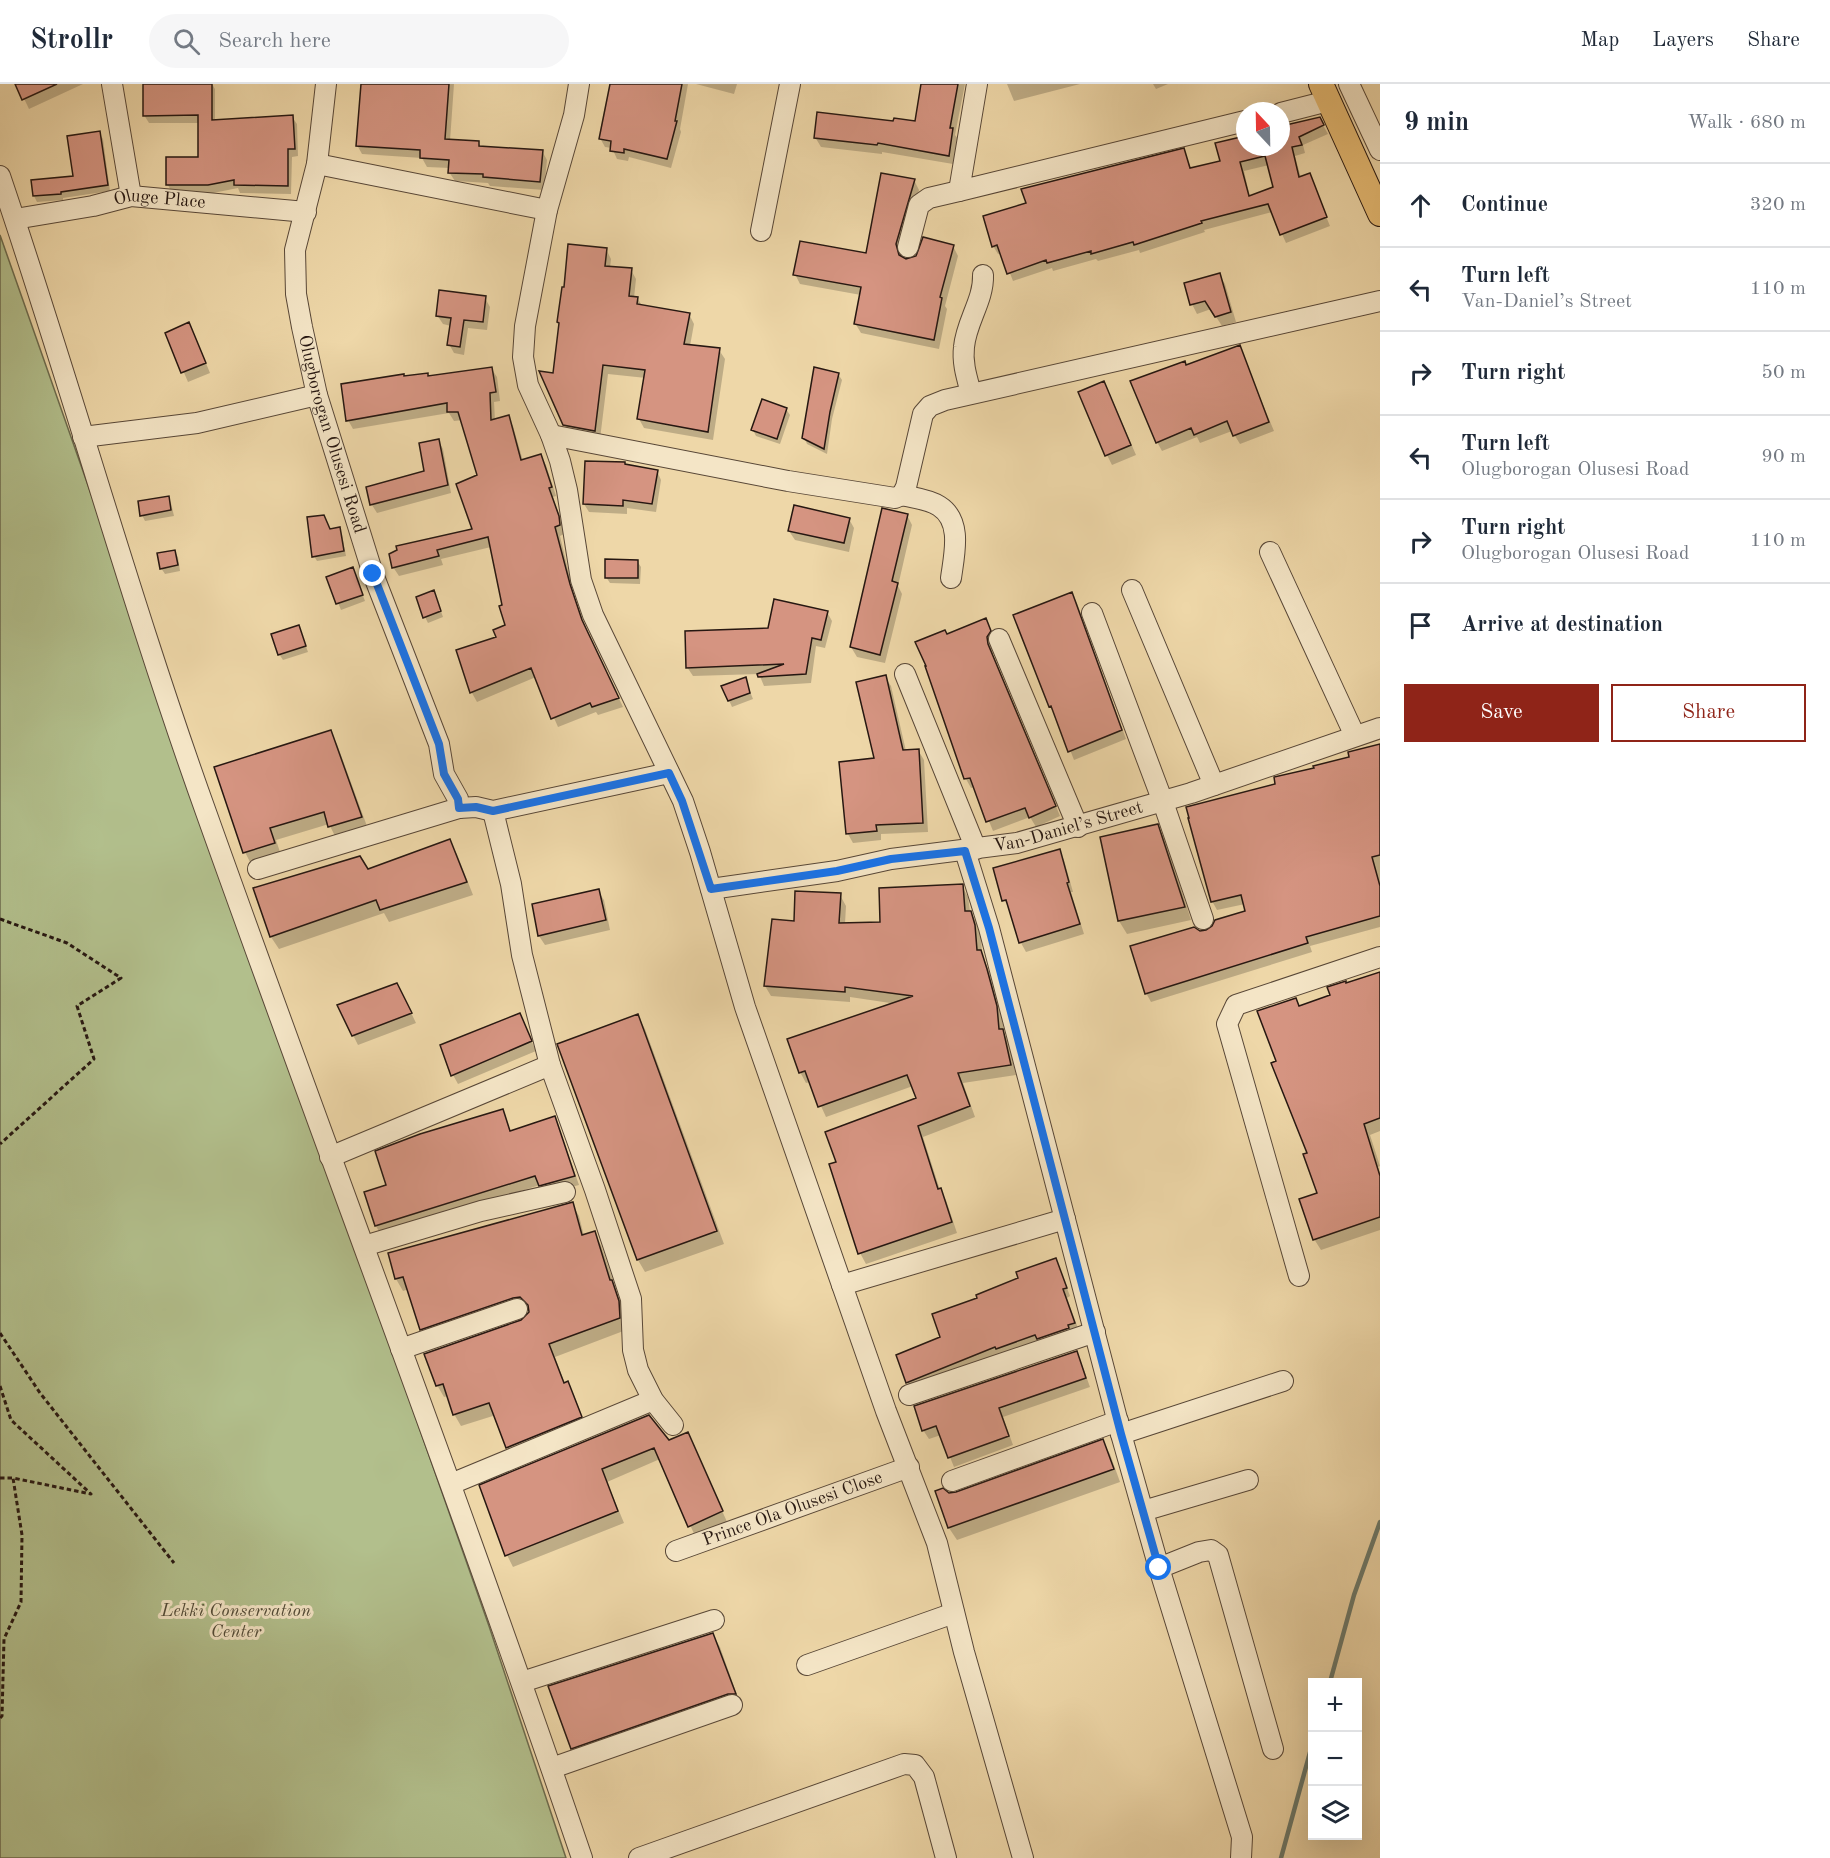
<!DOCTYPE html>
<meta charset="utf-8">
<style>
body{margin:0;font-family:"Old Standard TT",serif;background:#f6f6f7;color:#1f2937}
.controls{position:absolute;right:18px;bottom:18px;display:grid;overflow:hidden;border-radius:0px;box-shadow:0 6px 24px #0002}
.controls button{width:54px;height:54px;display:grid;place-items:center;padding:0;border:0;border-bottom:2px solid #e0e1e3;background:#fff;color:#1f2937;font:30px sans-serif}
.compass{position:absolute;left:1236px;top:18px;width:54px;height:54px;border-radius:50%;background:#fff;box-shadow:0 6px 24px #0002;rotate:338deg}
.stop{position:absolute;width:18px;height:18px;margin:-14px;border:4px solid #1a73e8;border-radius:50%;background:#fff}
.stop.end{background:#1a73e8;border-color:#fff;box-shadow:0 2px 6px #0008}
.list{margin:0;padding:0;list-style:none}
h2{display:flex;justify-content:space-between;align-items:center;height:78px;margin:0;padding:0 24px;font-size:26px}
h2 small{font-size:20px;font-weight:400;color:#747a83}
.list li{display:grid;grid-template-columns:39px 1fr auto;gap:18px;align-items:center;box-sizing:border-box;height:84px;padding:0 24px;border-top:2px solid #e0e1e3}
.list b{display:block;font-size:22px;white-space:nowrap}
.list p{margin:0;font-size:20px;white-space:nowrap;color:#747a83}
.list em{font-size:20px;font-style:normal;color:#747a83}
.actions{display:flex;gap:12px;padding:18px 24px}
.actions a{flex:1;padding:14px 0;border:2px solid #8f2418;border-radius:0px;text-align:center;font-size:21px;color:#8f2418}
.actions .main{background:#8f2418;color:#fff}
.icon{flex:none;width:33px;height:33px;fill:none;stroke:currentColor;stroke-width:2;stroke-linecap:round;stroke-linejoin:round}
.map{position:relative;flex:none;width:1380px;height:1774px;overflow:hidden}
header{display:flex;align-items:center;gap:36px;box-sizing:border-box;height:84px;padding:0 30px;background:#fff;border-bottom:2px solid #e0e1e3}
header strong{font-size:28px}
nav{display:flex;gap:33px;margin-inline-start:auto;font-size:21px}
.search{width:420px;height:54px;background:#f6f6f7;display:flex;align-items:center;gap:15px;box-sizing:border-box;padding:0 21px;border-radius:33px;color:#747a83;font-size:22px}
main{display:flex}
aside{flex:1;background:#fff}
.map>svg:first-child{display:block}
.green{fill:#b2bf8c;stroke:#6c6b4e;stroke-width:1.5}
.shadow{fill:#0003;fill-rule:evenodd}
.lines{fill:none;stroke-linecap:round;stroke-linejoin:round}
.stream{stroke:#6b796b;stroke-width:4.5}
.building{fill:#d59481;stroke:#261711;stroke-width:1.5;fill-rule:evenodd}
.minor-casing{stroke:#584737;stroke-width:22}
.major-casing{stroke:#261711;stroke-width:26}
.path{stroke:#261711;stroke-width:3;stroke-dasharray:4.5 3;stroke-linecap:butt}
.minor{stroke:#f4e5c6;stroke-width:20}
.major{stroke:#e7bc74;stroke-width:24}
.route{stroke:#1a73e8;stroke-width:8}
.labels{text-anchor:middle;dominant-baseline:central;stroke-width:6;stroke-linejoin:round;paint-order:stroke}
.street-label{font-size:18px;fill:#261711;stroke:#f4e5c6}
.park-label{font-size:18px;font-style:italic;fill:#504936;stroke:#f4e5c6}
</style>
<header>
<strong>Strollr</strong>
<div class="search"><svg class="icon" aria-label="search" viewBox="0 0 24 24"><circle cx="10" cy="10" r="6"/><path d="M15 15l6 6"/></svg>Search here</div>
<nav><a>Map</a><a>Layers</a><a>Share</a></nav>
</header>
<main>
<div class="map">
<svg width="1380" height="1774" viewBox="0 0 1380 1774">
<rect width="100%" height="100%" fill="#eed7a8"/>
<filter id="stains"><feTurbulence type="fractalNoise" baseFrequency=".00333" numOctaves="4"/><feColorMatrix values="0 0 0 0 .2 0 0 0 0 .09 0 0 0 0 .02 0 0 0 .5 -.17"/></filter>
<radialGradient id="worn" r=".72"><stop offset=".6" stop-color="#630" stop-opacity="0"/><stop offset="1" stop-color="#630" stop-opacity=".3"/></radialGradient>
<path class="green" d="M0 151 489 1542 566 1774H0Z"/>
<path class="shadow" d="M17 0H83L29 25Z
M144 0H212L215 5V37L292 33 297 40 298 72 292 73 291 110 240 109 238 104 213 109H172L168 101 200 74 199 39H149L144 31Z
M362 0H454L450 57 478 58 481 63 542 67 547 76 544 106 490 102 488 99 455 97 449 88 450 84 427 83 422 74 362 70 357 61Z
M610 0H688L680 45 681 48 671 84 629 73 628 77 617 75 612 64 605 63 600 54Z
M696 0H737L734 10Z
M923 0H965L955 51 958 55 953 80 882 68V70L821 63 815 53 916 39Z
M1007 0H1080L1014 17Z
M1153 0H1168L1156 5Z
M1319 34 1328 50 1303 61 1305 69 1295 72 1301 94 1309 91 1330 142 1286 159 1272 128 1204 146 1205 148 1140 169 1139 166 1098 177 1096 175 1053 187 1052 184 1013 197 1002 169 998 170 993 162 1027 120 1183 66 1192 86 1222 78 1245 53V63H1281V44ZM1269 81 1275 104 1250 113 1244 87Z
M99 49 103 55 110 107 63 114V116L37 118 34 112 33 97 75 94Z
M914 96 919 106 901 171 902 174 905 176 953 162 958 172 945 222 947 225 939 265 861 249 855 239 861 211 800 200 795 190 868 171Z
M606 165 611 175 610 184 631 186 636 195 634 214 638 215 642 222 689 230 694 240 690 262 719 266 725 275 713 356 644 344 639 335 646 294 608 290 600 355 570 350 564 340 554 291Z
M1219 191 1225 200 1236 238 1222 242 1211 225 1197 230 1192 220Z
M485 214 490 223 487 246 468 244 464 271 454 269 449 260 451 242 443 240 437 231Z
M167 249 194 250 210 289 188 298Z
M1239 263 1274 347 1240 360 1232 347 1200 359 1197 353 1162 367 1157 358 1186 283Z
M491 284 497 293 500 317 494 318 495 337 508 333 513 342 523 377 541 372 546 381 556 412 553 413 563 442 564 450 560 452 574 511 587 547 623 623 598 631 596 628 558 643 536 593 477 618 472 609 457 567 498 554 507 542 491 463 441 475 443 481 399 492 393 483 474 446 478 391 463 336 454 337 449 329 353 345 348 336 404 293 427 290 429 293Z
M838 290 842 296 832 335 827 370 807 360 804 353Z
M1109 308 1136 371 1112 381 1107 371Z
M786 325 790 331 780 360 756 352 753 346Z
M438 356 443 365 451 409 377 429 372 421 368 404 426 388Z
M657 387 661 396 656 428 627 424V430L589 428 584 420Z
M168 413 171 419 174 432 145 437 142 431Z
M907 431 912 441 898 502 902 510 885 579 857 573 851 563Z
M849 435 854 444 849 468 795 456 789 447Z
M339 444 342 450 346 472 317 477 314 472 330 446Z
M175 468 178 473 180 487 165 490 161 484Z
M637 477 641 483 640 500 610 499 606 493Z
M355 491 365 517 341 526 328 494Z
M1072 510 1077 519 1126 655 1074 676 1056 630 1050 622Z
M436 513 443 533 428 539 425 533Z
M827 528 832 537 825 564 816 562 811 599 764 602 759 590 693 592 687 583 769 545Z
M299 543 308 568 283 576 279 570Z
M990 545 995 557 992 563 993 571 1060 732 1036 743 1030 733 993 747 975 703 971 704 966 695 947 551Z
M885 593 891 602 906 667 918 666 924 676 928 748 881 750V756L853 759 848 750 876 676Z
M745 595 753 615 732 623 723 603Z
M330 648 337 660 368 745 336 754 329 740 276 756 281 771 251 780 245 768 216 684Z
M1380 662V843L1310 862 1312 868 1151 918 1146 909 1200 848H1207L1247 828 1245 820 1217 826 1212 817 1277 701Z
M1157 742 1165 755 1191 836 1127 850 1119 837 1102 754Z
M449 757 457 770 473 811 389 838 384 829 279 865 271 853 368 786Z
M1059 767 1064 776 1073 808H1071L1084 850 1026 868 1021 859 1011 825 1004 816Z
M962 802 968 813 970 827 977 839 981 853 982 870 993 897 1002 934 1004 949 1008 957 1016 991 963 999 975 1033 923 1053 940 1106 946 1116 957 1149 866 1180 860 1169 838 1078 918 1015 913 1002 826 1033 810 998 806 999 800 988 897 920 850 913V918L771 912 765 902 795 839 840 811 846 822 845 840 882 839Z
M598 807 604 816 610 846 545 861 539 852Z
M1380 889V1047L1370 1051 1380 1082 1378 1083 1380 1089V1146L1321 1166 1314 1155 1319 1110 1309 1069 1278 977 1296 915 1300 923 1332 912 1346 901Z
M402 910 416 939 358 961 353 951Z
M638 932 645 945 724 1160 645 1188 638 1176Z
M524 940 536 967 458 1000 453 991Z
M502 1026 511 1048 554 1033 559 1043 579 1101 545 1110 540 1101 381 1151 376 1142 366 1109 388 1102Z
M572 1120 579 1132 584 1152 594 1149 601 1161 625 1231 626 1246 555 1273 565 1300 567 1299 574 1311 587 1345 515 1375 508 1363 496 1331 461 1342 454 1330 448 1312 444 1313 437 1301 522 1238 530 1227 520 1225 428 1257 421 1245 409 1205 403 1207 396 1195Z
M1056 1175 1070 1212 1067 1214 1079 1247 912 1306 907 1298 942 1254 979 1214Z
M1076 1269 1081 1278 1090 1303 1003 1333 1013 1361 954 1383 941 1351 929 1355 923 1346Z
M687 1349 728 1440 696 1454 660 1375 607 1398 624 1439 513 1483 507 1471 481 1402 669 1358Z
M1102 1357 1110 1370 1120 1398 957 1456 949 1444 937 1408 956 1410Z
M713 1551 720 1563 741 1622 579 1677 572 1664Z"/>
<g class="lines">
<path class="stream" d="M1330 1598 1354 1511 1380 1438
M1281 1774 1312 1661"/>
</g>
<path class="building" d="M15 0H57L22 16Z
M143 0H212V36L293 31 295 65H288V102L234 101V96L208 101H166V73H198V31L143 32Z
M361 0H449L445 55 479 57V62L543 66 540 98 483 93V90L448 89 449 76 420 74V66L356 62Z
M610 0H682L675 37H677L667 75 624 65V69L610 67 611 57 599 55Z
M921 0H958L950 44H953L949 72 878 59 877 61 814 54 817 28 893 37 894 34 915 37Z
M1320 33 1324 41 1299 53 1302 61 1292 63 1299 93 1310 89 1327 133 1280 151 1268 120 1201 137 1202 139 1134 161 1133 158 1091 170V167L1047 179 1046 176 1007 190 997 161 992 163 983 132 1026 119 1021 105 1184 64 1190 84 1220 77 1215 59 1245 52V63H1281V41H1286ZM1265 72 1273 103 1249 112 1240 78Z
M100 47 108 101 61 108V110L33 112 31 96 73 92 67 52Z
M881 89 915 95 896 160 899 171 906 175 916 172 923 153 954 161 940 213 942 214 934 256 854 240 861 203 793 191 800 157 866 169Z
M568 160 607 164 605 182 632 184 629 212 638 213 637 220 690 229 684 260 720 264 708 348 637 335 645 286 603 281 595 347 563 341 539 287 553 289 559 239 557 238 562 203H564Z
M1220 189 1231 228 1215 233 1205 217 1190 221 1184 199Z
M439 206 486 212 483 238 464 236 460 263 447 261 451 234 436 232Z
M189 238 206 279 181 289 165 249Z
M1240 261 1269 338 1233 352 1227 337 1194 351 1191 344 1156 359 1130 297 1185 277 1186 281Z
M492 283 496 308 490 309 491 336 509 331 521 376 541 370 552 403 549 404 559 432 560 441 555 443 570 500 582 536 619 614 592 623 590 619 551 635 531 584 470 609 456 566 496 553 493 546 505 541 499 522 502 521 488 453 437 466 439 472 392 484 389 470 397 466 396 462 472 445 456 400 477 391 458 328H447V319L346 337 341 300 404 290V292L428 289V292Z
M814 283 839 289 830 328 824 365 802 354Z
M1104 297 1131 361 1105 372 1078 308Z
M762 315 787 324 777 355 751 346Z
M439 355 448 401 370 421 366 403 424 387 419 359Z
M585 377 625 378V380L658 386 652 420 623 416V422L583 420Z
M169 412 171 426 140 432 138 417Z
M794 421 850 434 844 459 788 447Z
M882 424 908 430 892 497 898 499 880 571 850 563Z
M324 431 330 445 340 443 344 467 312 473 307 433Z
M175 466 178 481 160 485 157 469Z
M605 475 638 476V494H605Z
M353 483 363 511 336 520 326 493Z
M434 506 441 527 423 534 416 513Z
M1072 508 1122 646 1068 668 1051 622 1049 623 1013 531Z
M774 515 828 527 821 556 812 554 806 590 758 593 757 590 784 580 686 584 685 547 768 544Z
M986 534 991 547 987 553 988 560 1056 722 1029 734 1025 724 986 738 970 694 964 695 925 582H926L915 558 945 546 947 550Z
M299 541 306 562 278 571 271 550Z
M886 591 903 666 919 665 923 739 876 741 877 747 846 750 839 678 874 674 856 598Z
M746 593 750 609 728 617 721 602Z
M331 646 362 733 328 743 324 728 270 744 275 759 243 769 214 683Z
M1380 660V771L1372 773 1380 802V832L1306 853 1308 859 1145 910 1130 862 1194 843 1200 847 1206 846 1212 842 1215 836 1245 827 1241 811 1211 818 1188 734H1189L1186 723 1275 700 1274 693 1314 684 1313 682 1349 673 1348 668Z
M1158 740 1185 823 1118 837 1100 753Z
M450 755 467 798 380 826 376 816 270 853 253 804 360 772 368 785Z
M1060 765 1069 798 1067 799 1080 840 1019 859 1006 816 1002 817 993 784Z
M963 800 965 827H971L975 841 977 866H981L987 885 997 922 999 945H1003L1011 981 958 989 970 1022 918 1042 938 1105 941 1104 952 1138 858 1170 829 1080 836 1078 825 1048 916 1014 907 991 818 1023 805 987 799 989 787 955 913 912 845 903V908L764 902 772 835 794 837 795 807 841 809 839 839 880 838 879 804Z
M599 805 606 836 538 852 532 820Z
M1380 888V1034L1364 1040 1380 1092V1133L1313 1156 1299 1115 1317 1109 1303 1070 1307 1069 1271 979 1276 977 1257 927 1296 914 1299 922 1330 911 1327 903 1346 897V899Z
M397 899 412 929 352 952 337 921Z
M520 929 532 957 451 992 440 961Z
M638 930 717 1147 637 1176 557 960Z
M503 1025 510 1047 555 1032 575 1092 539 1102 535 1092 375 1142 364 1108 386 1101 375 1067 420 1050Z
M573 1118 582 1151 595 1147 610 1196H612L619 1217 620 1234 549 1260 564 1299 568 1297 582 1333 506 1364 489 1319 453 1331 443 1300 436 1302 424 1270 521 1236 529 1228 528 1221 520 1213 513 1214 420 1246 403 1193 395 1195 388 1169Z
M1056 1174 1067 1204 1063 1205 1075 1239 1068 1241 1069 1244 1037 1255 1035 1251 996 1265 995 1263 906 1299 896 1271 940 1253 932 1230 977 1214 976 1211 1018 1194 1016 1188Z
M1077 1267 1086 1294 999 1324 1009 1352 948 1374 936 1342 922 1347 914 1322Z
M649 1331 669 1356 688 1348 723 1427 688 1443 654 1364 602 1385 618 1427 505 1472 479 1401Z
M1103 1355 1114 1385 948 1444 935 1407 943 1404 949 1409 956 1408Z
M713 1549 736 1610H728L571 1665 548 1602Z"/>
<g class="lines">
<defs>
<g id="minor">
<path d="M112 0 131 112"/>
<path id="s1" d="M326 0 317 80 295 166 296 210 302 243 317 311 373 490 439 660 444 690 458 715 459 724 476 723 493 727 669 689"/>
<path d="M579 0 574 31 547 126 525 242 523 273 528 301 551 351 560 377 567 406 581 496 593 531 683 717 700 768 745 923 886 1327 937 1459 964 1568 1023 1774"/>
<path d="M977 0 959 107 1245 37"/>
<path d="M1349 0 1380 66"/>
<path d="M1281 29 1328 17"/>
<path d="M317 80 547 126"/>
<path d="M0 92C72 304 131 520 207 731 331 1079 463 1424 582 1774"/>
<path id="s2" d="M15 135 93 122 131 112 306 128"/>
<path d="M761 147 790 0"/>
<path d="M908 163 919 121 929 114 959 107"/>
<path d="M971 309C967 294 962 279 964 263 966 238 984 216 983 191"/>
<path d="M551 351 788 397 895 414 902 411 906 403 923 330 930 322 945 316 1380 217"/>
<path d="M83 353 197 339 317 311"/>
<path d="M902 411C914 414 928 415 939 422 963 437 954 471 951 494"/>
<path d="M1270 468 1355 652"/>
<path d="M1132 506 1214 701"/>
<path d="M1092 529 1163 718 1203 835"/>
<path d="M999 555 1078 743"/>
<path d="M905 590 976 765"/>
<path d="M493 727 511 800 522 871 550 981"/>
<path d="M965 767 989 844 1121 1350 1159 1484 1242 1753 1241 1774"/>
<path d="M258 785 459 724"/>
<path id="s3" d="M711 805 837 787 891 775 1017 759 1191 709 1380 644"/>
<path d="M330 1073 550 981 595 1106 631 1215 633 1266 638 1286 653 1316 673 1341"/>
<path d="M364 1162 481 1127 565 1108"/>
<path d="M1299 1192 1227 940 1236 921 1380 873"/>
<path d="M842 1201 1065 1135"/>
<path d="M401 1265 517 1225"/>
<path d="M909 1311 1095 1248"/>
<path d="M1121 1350 1283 1297"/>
<path d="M952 1397 1118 1337"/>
<path d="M451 1400 653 1316"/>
<path d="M1143 1427 1248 1396"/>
<path id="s4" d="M676 1467 909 1383"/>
<path d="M1159 1484 1199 1468 1211 1466 1218 1471 1273 1665"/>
<path d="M807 1581 954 1529"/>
<path d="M522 1598 714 1536"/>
<path d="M552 1684 732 1621"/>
<path d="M639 1774 904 1680 915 1681 924 1693 946 1774"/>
</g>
<path id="major" d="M1321 0 1380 130"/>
</defs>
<use href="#minor" class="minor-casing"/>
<use href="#major" class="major-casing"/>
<path class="path" d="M0 835 67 859 121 894 77 922 94 975 0 1060
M0 1249 40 1309 174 1479
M0 1302 11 1336 91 1410 13 1394 22 1451 21 1518 4 1555 2 1632 0 1634
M0 1394H13"/>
<use href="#minor" class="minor"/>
<use href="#major" class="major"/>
</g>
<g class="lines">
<path class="route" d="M373 490 439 660 444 690 458 715 459 724 476 723 493 727 669 689 682 717 711 805 837 787 891 775 965 767 989 844 1121 1350 1159 1484"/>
</g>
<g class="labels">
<g class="street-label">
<text stroke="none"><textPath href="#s2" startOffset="147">Oluge Place</textPath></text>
<text stroke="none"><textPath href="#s1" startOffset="358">Olugborogan Olusesi Road</textPath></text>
<text stroke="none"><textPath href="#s3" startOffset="363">Van-Daniel’s Street</textPath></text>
<text stroke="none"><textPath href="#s4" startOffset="124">Prince Ola Olusesi Close</textPath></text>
</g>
<g class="park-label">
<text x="236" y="1527">Lekki Conservation<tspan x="236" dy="21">Center</tspan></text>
</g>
</g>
<rect width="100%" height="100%" filter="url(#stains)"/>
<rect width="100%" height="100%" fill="url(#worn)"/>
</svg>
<div class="controls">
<button>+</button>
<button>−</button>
<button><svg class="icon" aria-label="layers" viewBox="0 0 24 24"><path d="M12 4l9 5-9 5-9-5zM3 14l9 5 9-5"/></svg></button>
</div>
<svg class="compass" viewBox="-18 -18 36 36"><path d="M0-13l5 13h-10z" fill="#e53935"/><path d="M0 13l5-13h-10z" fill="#747a83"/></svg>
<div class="stop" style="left:1159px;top:1484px"></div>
<div class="stop end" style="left:373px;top:490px"></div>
</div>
<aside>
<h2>9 min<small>Walk · 680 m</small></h2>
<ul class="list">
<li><svg class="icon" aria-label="ahead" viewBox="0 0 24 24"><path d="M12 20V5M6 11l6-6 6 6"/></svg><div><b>Continue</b></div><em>320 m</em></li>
<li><svg class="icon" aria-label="left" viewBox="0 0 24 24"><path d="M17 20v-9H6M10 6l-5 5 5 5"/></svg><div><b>Turn left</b><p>Van-Daniel’s Street</p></div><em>110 m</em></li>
<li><svg class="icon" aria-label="right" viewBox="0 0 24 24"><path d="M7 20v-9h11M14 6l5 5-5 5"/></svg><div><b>Turn right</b></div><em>50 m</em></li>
<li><svg class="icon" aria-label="left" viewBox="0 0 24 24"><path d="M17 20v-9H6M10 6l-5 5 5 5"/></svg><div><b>Turn left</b><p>Olugborogan Olusesi Road</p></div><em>90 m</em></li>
<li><svg class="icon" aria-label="right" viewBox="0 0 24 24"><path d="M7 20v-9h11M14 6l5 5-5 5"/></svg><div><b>Turn right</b><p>Olugborogan Olusesi Road</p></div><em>110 m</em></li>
<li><svg class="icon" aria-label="arrive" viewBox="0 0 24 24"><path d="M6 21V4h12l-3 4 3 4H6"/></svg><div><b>Arrive at destination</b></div></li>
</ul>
<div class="actions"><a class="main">Save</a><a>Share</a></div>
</aside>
</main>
